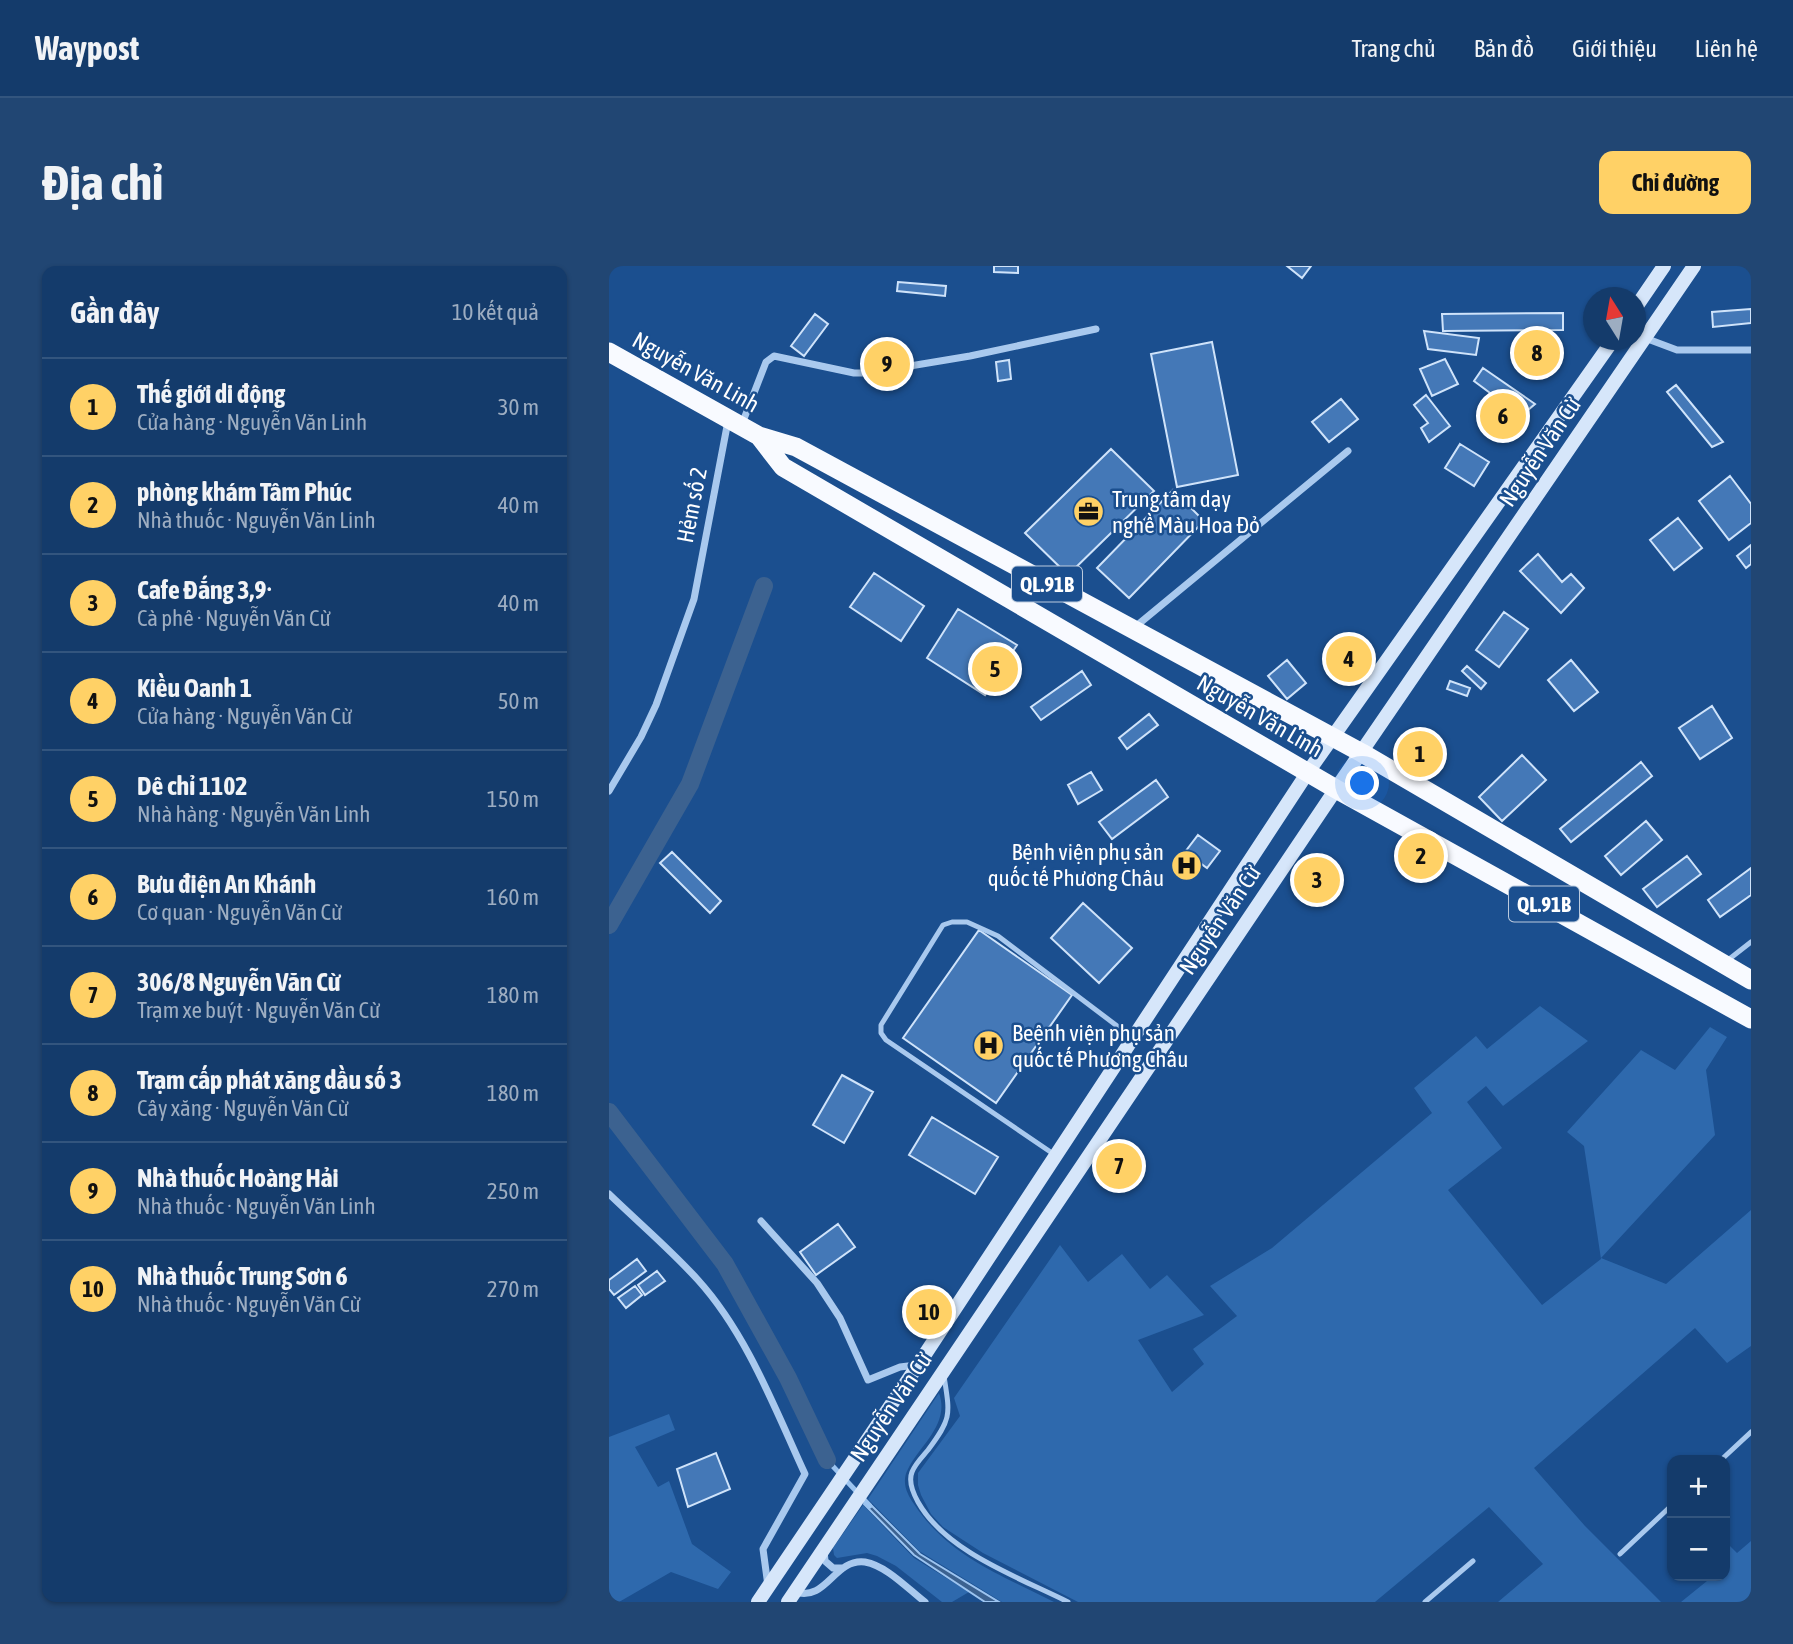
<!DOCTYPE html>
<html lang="vi">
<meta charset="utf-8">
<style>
body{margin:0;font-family:"Asap Condensed",sans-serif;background:#214673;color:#f1f3f6}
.controls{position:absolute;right:21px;bottom:21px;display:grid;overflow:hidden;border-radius:14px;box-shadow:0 2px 5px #0004}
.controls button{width:63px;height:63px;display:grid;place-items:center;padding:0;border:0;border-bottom:2px solid #33557e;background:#143b6b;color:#f1f3f6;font:35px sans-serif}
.compass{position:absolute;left:974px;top:21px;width:63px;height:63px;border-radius:50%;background:#143b6b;box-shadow:0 2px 5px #0004;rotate:349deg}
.you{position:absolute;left:754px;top:518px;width:24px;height:24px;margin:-18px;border:5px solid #fff;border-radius:50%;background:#1a73e8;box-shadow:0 0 0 10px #1a73e833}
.badge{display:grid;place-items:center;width:46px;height:46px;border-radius:50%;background:#ffd166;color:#111;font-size:23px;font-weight:700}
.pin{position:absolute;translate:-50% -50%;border:4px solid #fff;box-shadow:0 2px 7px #0006}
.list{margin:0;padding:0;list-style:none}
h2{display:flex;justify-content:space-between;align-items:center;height:91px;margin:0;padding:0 28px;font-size:30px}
h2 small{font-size:23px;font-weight:400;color:#9dadc1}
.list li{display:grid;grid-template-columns:46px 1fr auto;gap:21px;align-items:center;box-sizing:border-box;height:98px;padding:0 28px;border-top:2px solid #33557e}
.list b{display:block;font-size:26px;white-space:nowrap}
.list p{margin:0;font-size:23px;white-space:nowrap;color:#9dadc1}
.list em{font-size:23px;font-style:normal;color:#9dadc1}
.map{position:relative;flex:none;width:1142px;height:1336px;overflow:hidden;border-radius:14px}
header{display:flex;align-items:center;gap:42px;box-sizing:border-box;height:98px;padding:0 35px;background:#143b6b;border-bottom:2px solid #33557e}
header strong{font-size:33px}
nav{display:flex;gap:38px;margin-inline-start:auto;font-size:24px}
.intro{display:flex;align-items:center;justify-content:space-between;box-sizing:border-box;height:168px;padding:0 42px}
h1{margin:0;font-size:49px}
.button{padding:18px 32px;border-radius:14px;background:#ffd166;color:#111;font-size:24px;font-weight:700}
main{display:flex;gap:42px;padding:0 42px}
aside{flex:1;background:#143b6b;border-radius:14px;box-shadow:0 2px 5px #0004}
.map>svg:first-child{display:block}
.green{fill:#2e69ad}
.water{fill:#3c6290;stroke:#9cc4f0;stroke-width:2}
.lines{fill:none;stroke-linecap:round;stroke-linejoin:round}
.stream{stroke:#9cc4f0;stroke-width:5}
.canal{stroke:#3c6290;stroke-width:18}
.building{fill:#4478b7;stroke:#cfe3fa;stroke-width:2}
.service{stroke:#a9c9ee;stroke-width:5}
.minor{stroke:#a9c9ee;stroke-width:7}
.secondary{stroke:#d6e6fa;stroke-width:14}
.trunk{stroke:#f8faff;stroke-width:19}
.labels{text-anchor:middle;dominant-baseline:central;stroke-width:5;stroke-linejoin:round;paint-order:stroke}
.shield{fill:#1b4f8f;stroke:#bbcadd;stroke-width:2}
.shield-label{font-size:21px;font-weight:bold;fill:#fff}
.street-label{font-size:23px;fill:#fff;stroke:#1b4f8f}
.poi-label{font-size:23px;fill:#fff;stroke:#1b4f8f;text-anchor:start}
</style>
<header>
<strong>Waypost</strong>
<nav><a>Trang chủ</a><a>Bản đồ</a><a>Giới thiệu</a><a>Liên hệ</a></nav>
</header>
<div class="intro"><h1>Địa chỉ</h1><a class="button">Chỉ đường</a></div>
<main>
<aside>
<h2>Gần đây<small>10 kết quả</small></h2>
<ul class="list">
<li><span class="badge">1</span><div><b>Thế giới di động</b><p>Cửa hàng · Nguyễn Văn Linh</p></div><em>30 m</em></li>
<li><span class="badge">2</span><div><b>phòng khám Tâm Phúc</b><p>Nhà thuốc · Nguyễn Văn Linh</p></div><em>40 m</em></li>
<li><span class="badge">3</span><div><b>Cafe Đắng 3,9·</b><p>Cà phê · Nguyễn Văn Cừ</p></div><em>40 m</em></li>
<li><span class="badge">4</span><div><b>Kiều Oanh 1</b><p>Cửa hàng · Nguyễn Văn Cừ</p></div><em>50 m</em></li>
<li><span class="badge">5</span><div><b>Dê chỉ 1102</b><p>Nhà hàng · Nguyễn Văn Linh</p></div><em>150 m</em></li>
<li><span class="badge">6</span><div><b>Bưu điện An Khánh</b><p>Cơ quan · Nguyễn Văn Cừ</p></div><em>160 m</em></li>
<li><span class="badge">7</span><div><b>306/8 Nguyễn Văn Cừ</b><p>Trạm xe buýt · Nguyễn Văn Cừ</p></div><em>180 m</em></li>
<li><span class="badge">8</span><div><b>Trạm cấp phát xăng dầu số 3</b><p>Cây xăng · Nguyễn Văn Cừ</p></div><em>180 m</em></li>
<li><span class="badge">9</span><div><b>Nhà thuốc Hoàng Hải</b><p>Nhà thuốc · Nguyễn Văn Linh</p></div><em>250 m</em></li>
<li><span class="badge">10</span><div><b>Nhà thuốc Trung Sơn 6</b><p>Nhà thuốc · Nguyễn Văn Cừ</p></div><em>270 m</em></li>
</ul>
</aside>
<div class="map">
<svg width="1142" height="1336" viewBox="0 0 1142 1336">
<rect width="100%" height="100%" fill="#1b4f8f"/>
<path class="green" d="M931 740 979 775 894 840 877 820 858 836 893 882 839 924 933 1039 992 993 975 880 958 866 1032 784 1066 804 1101 761 1118 771 1097 804 1106 869 992 992 1057 1018 1142 944V1080L1118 1097 1086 1062 925 1202 976 1260 1052 1336H889L934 1298 880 1241 766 1336H469L374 1287 334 1261 322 1248 312 1229 309 1219V1207L351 1150 345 1132 451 979 479 1016 513 988 541 1023 558 1009 595 1049 529 1074 563 1126 595 1098 584 1083 628 1050 601 1020 663 982 823 847 805 822 867 770 878 783Z
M330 1127C341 1158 312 1178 299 1203 292 1216 298 1228 305 1238 339 1290 392 1309 445 1336H393L310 1285 259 1233Z
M60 1148 66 1164 26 1181 49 1221 60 1215 83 1278 122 1306 109 1323 62 1306 10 1336H0V1171Z
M254 1239 305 1292 360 1326 343 1336H333L287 1300 268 1290 258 1287 228 1292 225 1289 224 1282Z
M1116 1275 1128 1287 1142 1275V1336H1072L1098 1315 1094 1310H1116Z"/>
<path class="water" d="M257 1234 311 1288 390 1336H376L305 1289 255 1238Z"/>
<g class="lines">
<path class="stream" d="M218 1194 261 1240"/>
<path class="canal" d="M0 659 81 518 155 320
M0 846 116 998 179 1112 218 1194"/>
</g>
<path class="building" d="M385 0H409V7L385 6Z
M678 0H702L693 12Z
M289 16 337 20 336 30 288 25Z
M1142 43V57L1104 61 1103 46Z
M954 47V64L834 65 833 48Z
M206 48 219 58 195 90 182 80Z
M815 65 870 72 867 89 819 83Z
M603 76 629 209 568 221 542 88Z
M836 93 849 118 823 130 811 103Z
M400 94 402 113 389 115 387 96Z
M874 102 926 138 912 150 865 115Z
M1067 119 1114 176 1103 181 1058 126Z
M817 129 841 160 820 176 812 162 819 157 805 139Z
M732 133 749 153 720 176 703 156Z
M851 178 880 196 865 220 836 202Z
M502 183 545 225 459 309 416 267Z
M1121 210 1142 238V257L1120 274 1090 235Z
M564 224 595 255 520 332 488 302Z
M1069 252 1093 282 1065 304 1041 274Z
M1142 279V298L1137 302 1128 290Z
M929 288 953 316 962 308 975 322 952 347 911 305Z
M265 307 315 340 292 375 241 341Z
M349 343 408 379 376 429 318 392Z
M895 346 919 363 890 401 867 384Z
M678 394 697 417 678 433 659 410Z
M962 394 989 426 965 445 939 414Z
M858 400 877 417 872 423 853 405Z
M473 405 482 419 432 454 422 441Z
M841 415 861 422 858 430 838 423Z
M1103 440 1123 472 1091 493 1070 462Z
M540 448 549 459 518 483 510 472Z
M913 489 937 514 893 555 870 531Z
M1032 496 1043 510 962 576 951 563Z
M482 506 493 524 469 538 459 519Z
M547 514 559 531 503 573 490 556Z
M1037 555 1053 574 1012 609 996 590Z
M589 569 611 585 598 602 576 586Z
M63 586 112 635 101 647 51 597Z
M1078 590 1092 608 1048 641 1034 623Z
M1142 602V629L1111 651 1099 634Z
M474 637 523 682 490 717 442 672Z
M370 664 463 729 387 837 294 772Z
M233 809 264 826 235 877 204 859Z
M323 851 389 891 366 928 300 889Z
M229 958 246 981 207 1009 191 986Z
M28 993 37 1005 5 1029 0 1023V1014Z
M48 1005 56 1015 36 1029 29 1019Z
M26 1020 33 1029 17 1042 9 1032Z
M107 1187 121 1223 79 1241 68 1203Z"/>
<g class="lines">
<path class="service" d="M1119 694 1142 676
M446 889 277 774 272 767V759L334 659 343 656H358L389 670 524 772
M335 1110C341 1149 343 1152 319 1184 314 1190 306 1198 303 1206 299 1216 304 1227 309 1236 337 1286 409 1311 459 1336
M1112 1194 1142 1166
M1011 1288 1063 1239
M816 1336 864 1295"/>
<path class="minor" d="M1036 72 1068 84H1142
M133 158 157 96 165 90 245 107H259L361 90 487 63
M526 361 739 185
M0 525 32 471 47 439 85 333 119 155
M0 928C30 957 62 984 89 1014 138 1068 166 1143 196 1208L154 1283 159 1320
M152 955 208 1017 231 1052 259 1114 291 1101 307 1099
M215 1284 216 1295 224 1302H234
M186 1326C218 1336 225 1292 256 1296 278 1300 299 1323 316 1336"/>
<path class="secondary" d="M1027 41 1055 0
M149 1336 309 1099 699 506 1004 74
M179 1336 727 523 1085 0"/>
<path class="trunk" d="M0 86 150 170 187 181 753 487 1142 714
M150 170 174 201 727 523 1142 753"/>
</g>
<defs>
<symbol id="office-disc" viewBox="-11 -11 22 22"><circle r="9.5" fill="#ffd166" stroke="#1b4f8f"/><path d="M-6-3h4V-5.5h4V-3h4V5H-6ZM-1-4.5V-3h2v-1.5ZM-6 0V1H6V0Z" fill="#111"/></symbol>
<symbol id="hospital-disc" viewBox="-11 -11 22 22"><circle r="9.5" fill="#ffd166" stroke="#1b4f8f"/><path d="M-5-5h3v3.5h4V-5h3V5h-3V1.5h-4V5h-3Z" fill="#111"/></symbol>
</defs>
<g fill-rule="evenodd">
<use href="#office-disc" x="462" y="228" width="35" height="35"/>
<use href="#hospital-disc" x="560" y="582" width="35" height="35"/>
<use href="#hospital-disc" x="362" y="762" width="35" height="35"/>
</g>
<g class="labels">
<g class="shield">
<rect x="403" y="300.5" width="70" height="35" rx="5"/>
<rect x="900" y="620.5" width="70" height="35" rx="5"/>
</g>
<g class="shield-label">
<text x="438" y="318">QL.91B</text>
<text x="935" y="638">QL.91B</text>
</g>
<g class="street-label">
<text transform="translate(87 106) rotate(29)">Nguyễn Văn Linh</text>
<text transform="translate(931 186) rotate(-56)">Nguyễn Văn Cừ</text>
<text transform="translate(83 239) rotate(-79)">Hẻm số 2</text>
<text transform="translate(651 450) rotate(30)">Nguyễn Văn Linh</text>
<text transform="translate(611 654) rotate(-56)">Nguyễn Văn Cừ</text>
<text transform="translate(282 1141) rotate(-56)">Nguyễn Văn Cừ</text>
</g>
<g class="poi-label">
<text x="503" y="233">Trung tâm dạy<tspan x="503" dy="26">nghề Màu Hoa Đỏ</tspan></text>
<text x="555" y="586" text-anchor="end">Bệnh viện phụ sản<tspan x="555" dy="26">quốc tế Phương Châu</tspan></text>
<text x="403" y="767">Beệnh viện phụ sản<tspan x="403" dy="26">quốc tế Phương Châu</tspan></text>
</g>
</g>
</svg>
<div class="controls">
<button>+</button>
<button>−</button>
</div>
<svg class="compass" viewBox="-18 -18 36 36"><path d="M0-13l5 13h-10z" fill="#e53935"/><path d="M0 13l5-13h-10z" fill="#9dadc1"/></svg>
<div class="you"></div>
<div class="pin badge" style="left:811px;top:488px">1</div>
<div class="pin badge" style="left:812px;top:590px">2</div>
<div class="pin badge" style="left:708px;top:614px">3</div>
<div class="pin badge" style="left:740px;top:393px">4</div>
<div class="pin badge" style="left:386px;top:403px">5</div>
<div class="pin badge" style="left:894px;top:150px">6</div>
<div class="pin badge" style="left:510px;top:900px">7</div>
<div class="pin badge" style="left:928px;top:87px">8</div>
<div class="pin badge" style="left:278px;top:98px">9</div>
<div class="pin badge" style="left:320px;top:1046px">10</div>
</div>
</main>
